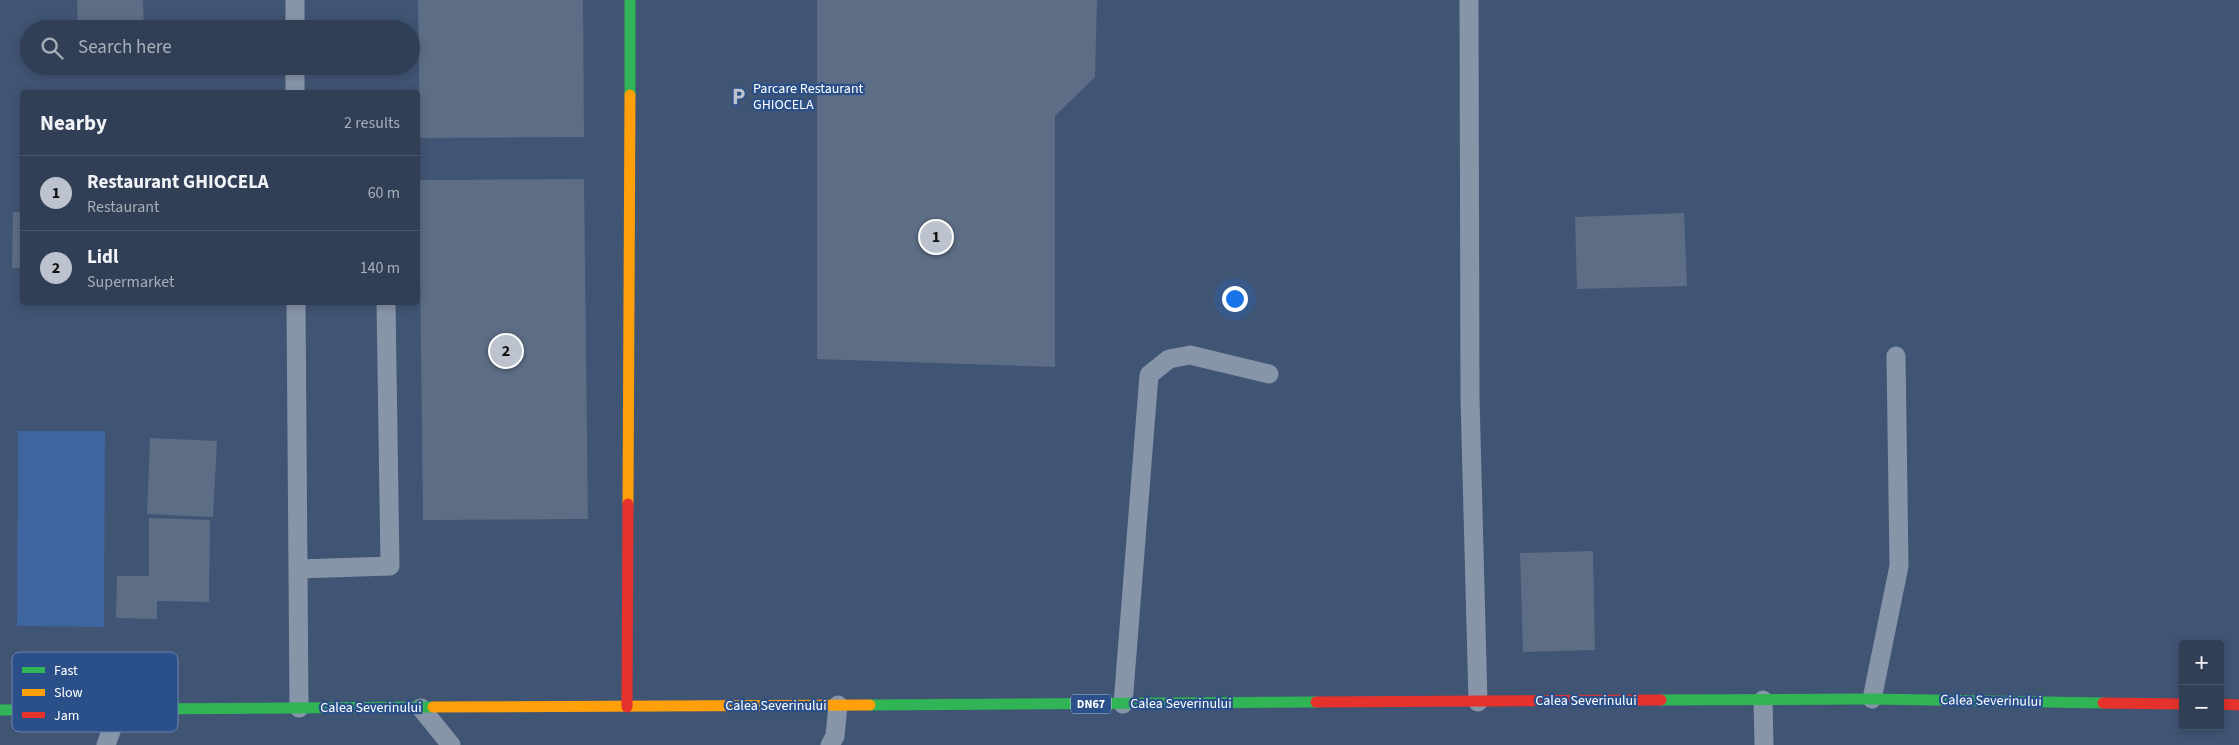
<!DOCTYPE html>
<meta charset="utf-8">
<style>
body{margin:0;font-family:"Source Sans 3",sans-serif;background:#3c4a60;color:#f1f3f6}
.controls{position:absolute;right:15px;bottom:15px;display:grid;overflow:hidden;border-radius:5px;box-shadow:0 2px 8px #0003}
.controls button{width:45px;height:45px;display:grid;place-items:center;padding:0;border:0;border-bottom:1px solid #4b586c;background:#303f56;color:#f1f3f6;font:25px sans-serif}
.you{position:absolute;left:1234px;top:298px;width:18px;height:18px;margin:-12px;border:4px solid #fff;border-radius:50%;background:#1a73e8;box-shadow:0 0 0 8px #1a73e833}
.badge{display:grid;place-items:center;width:32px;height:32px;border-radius:50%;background:#bcc3ce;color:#111;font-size:16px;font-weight:700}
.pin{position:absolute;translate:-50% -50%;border:2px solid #fff;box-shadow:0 1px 5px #0006}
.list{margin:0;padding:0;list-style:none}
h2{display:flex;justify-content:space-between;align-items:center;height:65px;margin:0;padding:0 20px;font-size:21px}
h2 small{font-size:16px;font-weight:400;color:#a8afb9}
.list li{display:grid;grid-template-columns:32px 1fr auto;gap:15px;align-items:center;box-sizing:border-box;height:75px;padding:0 20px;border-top:1px solid #4b586c}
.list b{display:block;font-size:19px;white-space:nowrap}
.list p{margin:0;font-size:16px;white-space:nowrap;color:#a8afb9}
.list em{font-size:16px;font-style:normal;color:#a8afb9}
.icon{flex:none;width:28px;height:28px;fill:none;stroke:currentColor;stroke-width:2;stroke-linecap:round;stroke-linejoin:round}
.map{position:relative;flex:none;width:2239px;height:745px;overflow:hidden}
.search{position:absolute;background:#303f56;box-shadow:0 2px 8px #0003;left:20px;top:20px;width:400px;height:55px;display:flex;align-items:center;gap:12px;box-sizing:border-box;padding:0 18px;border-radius:28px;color:#a8afb9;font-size:19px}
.panel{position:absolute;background:#303f56;box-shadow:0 2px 8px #0003;left:20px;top:90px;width:400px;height:215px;border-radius:5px}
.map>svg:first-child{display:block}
.green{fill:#3f659e}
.building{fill:#5d6d85}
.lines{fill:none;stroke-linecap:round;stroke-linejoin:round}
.lane{stroke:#8795a9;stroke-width:19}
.fast{stroke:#30b455;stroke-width:11}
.slow{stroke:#ff9f0a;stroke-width:11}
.jam{stroke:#e5322d;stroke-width:11}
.labels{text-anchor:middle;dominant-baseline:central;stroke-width:4.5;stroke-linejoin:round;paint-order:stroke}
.shield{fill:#2a4f89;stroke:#bfcadc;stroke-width:1}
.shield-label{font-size:12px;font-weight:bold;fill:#fff}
.poi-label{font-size:14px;fill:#fff;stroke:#2a4f89;text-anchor:start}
.street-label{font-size:14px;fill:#fff;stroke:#2a4f89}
.key{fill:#2a4f89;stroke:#6a84ac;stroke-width:1}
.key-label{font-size:14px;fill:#fff}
</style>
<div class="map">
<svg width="2239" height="745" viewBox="0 0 2239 745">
<rect width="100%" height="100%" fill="#405473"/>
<path class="green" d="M18 431H105L104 627 17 626Z"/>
<path class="building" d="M77 0H143L144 29H78Z
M418 0H583L584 137 420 138Z
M817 0H1097L1095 77 1055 116V367L817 359Z
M584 179 588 519 423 520 419 180Z
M13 212H22V268H12Z
M1684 213 1687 286 1577 289 1575 217Z
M150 438 217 441 213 517 147 514Z
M149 518 210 520 209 602 157 601V619L116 618 117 576H149Z
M1593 551 1595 650 1523 652 1520 553Z"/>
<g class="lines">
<path class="lane" d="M295 0V29
M1469 0 1470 398 1478 702
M295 66V92
M296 302 299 708
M298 569 390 566 386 302
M1872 699 1899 566 1896 356
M1763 700 1764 745
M1123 704 1149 375 1169 359 1190 355 1269 374
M421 708 451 745
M106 745 119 709
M830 745 835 736 838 705"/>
<path class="fast" d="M630 95V0
M1661 700 1872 699 2103 703
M870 705 1316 702
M0 710 433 707"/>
<path class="slow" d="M628 504 630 95
M433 707 870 705"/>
<path class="jam" d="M1316 702 1661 700
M2103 703 2183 704
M2220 704 2239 705
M627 707 628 504"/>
</g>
<defs>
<symbol id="parking-bare" viewBox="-9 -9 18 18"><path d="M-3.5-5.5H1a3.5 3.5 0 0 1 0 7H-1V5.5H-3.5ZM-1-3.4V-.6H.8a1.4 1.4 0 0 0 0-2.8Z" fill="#bcc3ce" stroke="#2a4f89" stroke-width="2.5" paint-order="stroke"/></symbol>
</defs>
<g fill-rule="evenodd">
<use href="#parking-bare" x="726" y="84" width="25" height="25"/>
</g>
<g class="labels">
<rect class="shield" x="1071" y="694.5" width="40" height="19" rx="4"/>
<g class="shield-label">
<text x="1091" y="704">DN67</text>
</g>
<g class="poi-label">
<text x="753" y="89">Parcare Restaurant<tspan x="753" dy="16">GHIOCELA</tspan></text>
</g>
<g class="street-label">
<text x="1586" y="701">Calea Severinului</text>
<text transform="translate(1991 701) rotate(1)">Calea Severinului</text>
<text x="1181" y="704">Calea Severinului</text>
<text x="776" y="706">Calea Severinului</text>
<text x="371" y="708">Calea Severinului</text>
</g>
</g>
<rect x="12" y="652" width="166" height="80" rx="8" class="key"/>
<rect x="22" y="667" width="23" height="6" fill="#30b455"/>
<rect x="22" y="689" width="23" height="7" fill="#ff9f0a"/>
<rect x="22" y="712" width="23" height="6" fill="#e5322d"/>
<g class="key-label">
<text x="54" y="675">Fast</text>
<text x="54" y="697">Slow</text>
<text x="54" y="720">Jam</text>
</g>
</svg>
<div class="controls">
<button>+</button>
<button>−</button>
</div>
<div class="you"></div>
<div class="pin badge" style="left:936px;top:237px">1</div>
<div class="pin badge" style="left:506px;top:351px">2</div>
<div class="search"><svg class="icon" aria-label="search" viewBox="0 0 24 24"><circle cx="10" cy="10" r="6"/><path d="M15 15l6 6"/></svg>Search here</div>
<section class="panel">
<h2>Nearby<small>2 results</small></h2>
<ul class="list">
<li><span class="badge">1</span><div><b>Restaurant GHIOCELA</b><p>Restaurant</p></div><em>60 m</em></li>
<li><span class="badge">2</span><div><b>Lidl</b><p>Supermarket</p></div><em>140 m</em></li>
</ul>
</section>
</div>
